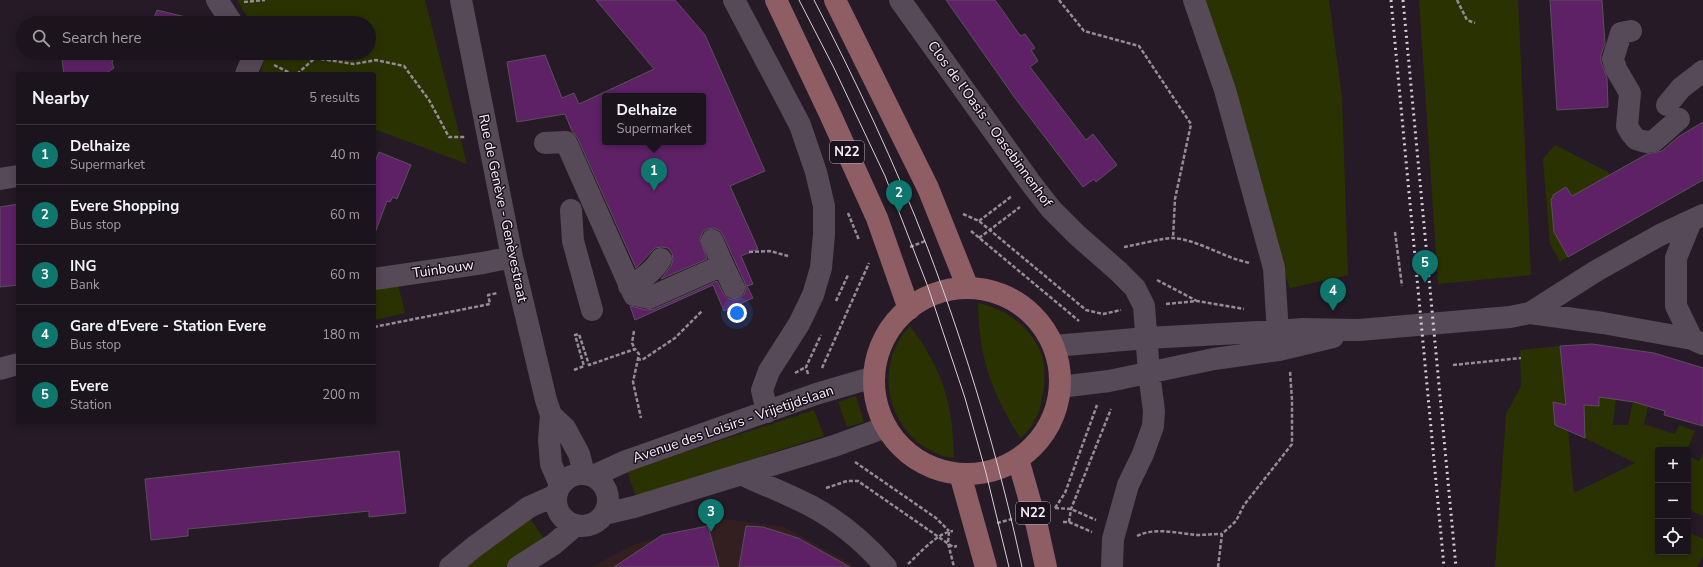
<!DOCTYPE html>
<meta charset="utf-8">
<style>
body{margin:0;font-family:"Nunito Sans",sans-serif;background:#251d25;color:#f1f3f6}
.controls{position:absolute;right:12px;bottom:12px;display:grid;overflow:hidden;border-radius:4px;box-shadow:0 2px 10px #0003}
.controls button{width:36px;height:36px;display:grid;place-items:center;padding:0;border:0;border-bottom:1px solid #3a333b;background:#1c141c;color:#f1f3f6;font:20px sans-serif}
.you{position:absolute;left:737px;top:313px;width:14px;height:14px;margin:-10px;border:3px solid #fff;border-radius:50%;background:#1a73e8;box-shadow:0 0 0 6px #1a73e833}
.badge{display:grid;place-items:center;width:26px;height:26px;border-radius:50%;background:#0f766e;color:#fff;font-size:13px;font-weight:700}
.pin{position:absolute;translate:-50% -33px;filter:drop-shadow(0 1px 2px #0008)}
.pin::after{content:'';position:absolute;top:21px;width:14px;height:12px;background:inherit;clip-path:polygon(0 0,100% 0,50% 100%)}
.popup{position:absolute;left:602px;top:93px;width:104px;height:52px;box-sizing:border-box;display:grid;place-content:center;border-radius:4px;background:#1c141c;filter:drop-shadow(0 1px 3px #0005);font-size:13px;white-space:nowrap;color:#a09ea3}
.popup b{font-size:15px;color:#f1f3f6}
.popup::after{content:'';position:absolute;left:50%;top:100%;margin-left:-8px;border:8px solid transparent;border-top-color:#1c141c}
.list{margin:0;padding:0;list-style:none}
h2{display:flex;justify-content:space-between;align-items:center;height:52px;margin:0;padding:0 16px;font-size:17px}
h2 small{font-size:13px;font-weight:400;color:#a09ea3}
.list li{display:grid;grid-template-columns:26px 1fr auto;gap:12px;align-items:center;box-sizing:border-box;height:60px;padding:0 16px;border-top:1px solid #3a333b}
.list b{display:block;font-size:15px;white-space:nowrap}
.list p{margin:0;font-size:13px;white-space:nowrap;color:#a09ea3}
.list em{font-size:13px;font-style:normal;color:#a09ea3}
.icon{flex:none;width:22px;height:22px;fill:none;stroke:currentColor;stroke-width:2;stroke-linecap:round;stroke-linejoin:round}
.map{position:relative;flex:none;width:1703px;height:567px;overflow:hidden}
.search{position:absolute;background:#1c141c;box-shadow:0 2px 10px #0003;left:16px;top:16px;width:360px;height:44px;display:flex;align-items:center;gap:10px;box-sizing:border-box;padding:0 14px;border-radius:22px;color:#a09ea3;font-size:15px}
.panel{position:absolute;background:#1c141c;box-shadow:0 2px 10px #0003;left:16px;top:72px;width:360px;height:352px;border-radius:4px}
.map>svg:first-child{display:block}
.commercial{fill:#331f20}
.green{fill:#2a3201}
.building{fill:#5e2166;stroke:#5c4f5e;fill-rule:evenodd}
.lines{fill:none;stroke-linecap:round;stroke-linejoin:round}
.path{stroke:#968c97;stroke-width:2.5;stroke-dasharray:4 2;stroke-linecap:butt}
.minor{stroke:#574a58;stroke-width:22}
.major{stroke:#8e5e64;stroke-width:22}
.tram{stroke:#d7ced8;stroke-width:1}
.rail{stroke:#d7ced8;stroke-width:3;stroke-dasharray:2 4;stroke-linecap:butt}
.labels{text-anchor:middle;dominant-baseline:central;stroke-width:3;stroke-linejoin:round;paint-order:stroke}
.shield{fill:#1b111d;stroke:#b6aeb8;stroke-width:1}
.shield-label{font-size:13px;font-weight:bold;fill:#f9f1fa}
.street-label{font-size:14px;fill:#f9f1fa;stroke:#1b111d}
</style>
<div class="map">
<svg width="1703" height="567" viewBox="0 0 1703 567">
<rect width="100%" height="100%" fill="#251a26"/>
<path class="commercial" d="M725 519 784 527 851 564 853 567H591L633 545Z"/>
<path class="green" d="M237 0H425L467 164 374 129V74H260L265 53H369V23H251Z
M1190 0H1329L1342 97 1348 275 1290 288Z
M1419 0H1518L1531 275 1438 284Z
M1555 145 1608 172 1611 179 1590 186 1572 196 1566 187 1553 195V198L1551 199 1554 232 1568 257 1560 262 1550 244 1543 159Z
M398 284 405 313 374 320V287Z
M978 303C1005 308 1033 328 1042 356 1046 369 1045 385 1042 398 1040 413 1033 429 1020 438 991 391 979 358 978 303Z
M910 326C943 370 953 403 954 458 942 457 930 451 920 444 883 415 877 360 910 326Z
M1560 346 1574 493 1635 463 1585 438 1584 405 1599 406 1600 397 1616 399 1613 425H1628L1633 401 1648 406 1644 424 1675 434 1679 425 1695 431 1687 450H1658V552H1688V532L1703 539V556L1697 567H1495L1506 414 1521 386 1520 350Z
M856 396 864 422 847 427 838 402Z
M814 410 824 436 636 497 627 471Z
M1703 453V516L1689 510 1688 512V456L1699 461Z
M529 517 545 540 505 567H459Z"/>
<path class="building" d="M596 0H675L705 35 765 171 730 186 758 249 741 256 753 284 747 286 753 298 724 311 713 285 635 320 630 306 647 310 654 309 717 281 723 293 727 298 733 300 739 299 744 295 746 289 745 283 723 235 719 230 714 228 707 229 702 233 700 239 707 259 661 279 671 266 673 260 672 253 668 248 662 247 655 248 636 268 577 137 572 131 565 114 517 122 507 62 545 55 562 98 574 93 579 104 654 69ZM605 96H703V142H605Z
M946 0H995L1019 34 1021 36 1025 34 1035 48 1031 50 1038 61 1030 67 1086 140 1093 134 1117 165 1096 182 1094 179 1083 187 1015 98Z
M1550 0H1602L1605 44 1601 55V62L1607 78 1608 107 1557 110Z
M157 10 190 18 201 22 152 23Z
M61 53H115L112 63 114 68 105 74H64Z
M1703 122V180L1568 257 1554 232 1551 199 1553 198V195L1566 187 1572 196 1647 154 1662 151 1678 137Z
M379 152 411 165 397 199 393 197 390 202 387 201 375 233 374 164Z
M18 204V285L0 287V207Z
M1592 344 1654 353 1703 368V426L1664 415 1665 411 1634 402 1599 397V406L1584 405 1585 438 1555 425 1553 402 1566 405 1560 346Z
M399 451 406 513 369 517V511L300 518 188 529V536L151 540 145 479Z
M708 526 719 567H614L662 535Z
M746 526 763 527 798 538 850 567H739Z"/>
<g class="lines">
<path class="path" d="M1059 0 1084 31 1139 46 1191 124 1175 199 1173 238
M1457 0 1467 20 1475 23
M244 2 265 0
M274 65 292 74
M297 74 315 58 354 64 376 60 404 66 429 100 449 137H465
M848 213 859 240
M963 214 979 221 1086 310 1103 314 1121 310
M979 221 1012 196
M971 231 1079 321
M1395 232 1402 286
M979 238 1020 207
M910 247 925 241
M1124 247C1136 245 1163 238 1173 238 1199 240 1224 258 1250 263
M749 252 770 251 788 256
M1157 280 1197 301
M836 301 848 275
M1166 304 1197 301 1244 309
M374 327 490 304 488 295 498 293
M634 331 632 343 635 349
M637 359 642 360 675 338 702 311
M1453 365 1521 358
M822 368 869 263
M574 370 584 366 575 335 579 334 589 365 635 349 639 354 633 382 641 418
M795 373 806 367
M808 374 806 367 821 335
M855 462 936 518 949 531
M826 488 847 481H858L953 547 957 546
M1055 508 1065 493 1097 405
M1055 508 1071 509 1096 520
M1063 522H1069L1092 532
M1069 522 1071 509 1111 409
M997 523 1012 519
M949 532 948 543 954 567
M1137 536C1155 527 1177 533 1196 535 1205 535 1213 534 1222 534
M908 564C919 554 938 532 953 531
M1218 567 1222 534 1236 521 1244 505 1292 444V400L1290 371"/>
<path class="minor" d="M217 0 232 23
M461 0 512 257 546 400 551 415 549 440 551 464 560 485
M734 0 800 125 816 172 824 206V234L821 268 813 295 799 324 769 371 762 390 767 412
M900 0 1030 182 1051 209 1077 235 1118 271 1135 288 1144 306 1149 373 1154 411 1153 426 1143 454 1128 485 1113 539 1112 567
M1194 0 1225 90 1274 268 1279 350
M1631 31 1621 33 1613 59 1616 69 1630 93 1627 126 1631 133 1636 139 1646 142 1654 141 1679 119
M246 74 254 55 252 53
M1667 105 1681 88 1703 71
M545 143 566 142 634 295 649 298 723 265 712 240
M0 179 18 176
M571 210 573 241 592 310
M1691 221 1676 258V306L1692 339
M723 265 734 288
M374 279 483 263 512 257
M629 286C642 279 653 272 661 259
M1530 313 1596 271 1660 235 1703 215
M1054 346 1147 338 1278 331 1303 329 1359 330 1510 317 1530 313 1603 323 1692 339 1703 344
M0 369 18 364
M1060 387 1109 381 1214 359 1279 350 1333 337
M551 415 565 428 579 454 584 473
M741 474C764 485 788 494 811 506 839 521 865 543 886 567
M556 500a26 26 0 1 1 52 0a26 26 0 1 1-52 0Z
M593 476 626 461 816 394 874 377
M604 514 634 507 834 446 886 427
M450 567 474 547 529 507 556 495
M518 567 554 544 576 525"/>
<path class="major" d="M776 0 830 114 877 218 909 309
M835 0 928 188 968 288
M874 381a93 93 0 1 1 186 0a93 93 0 1 1-186 0Z
M1018 459 1037 526 1046 567
M960 474 986 567"/>
<path class="tram" d="M799 0 834 68 885 176 928 287 965 398 986 473 1009 567
M814 0C856 81 895 164 928 249 967 352 999 459 1022 567"/>
<path class="rail" d="M1391 0 1444 567
M1403 0 1456 567"/>
</g>
<g class="labels">
<g class="shield">
<rect x="830" y="141" width="34" height="22" rx="3"/>
<rect x="1016" y="502" width="34" height="22" rx="3"/>
</g>
<g class="shield-label">
<text x="847" y="152">N22</text>
<text x="1033" y="513">N22</text>
</g>
<g class="street-label">
<text transform="translate(990 124) rotate(54)">Clos de l'Oasis - Oasebinnenhof</text>
<text transform="translate(503 208) rotate(78)">Rue de Genève - Genèvestraat</text>
<text transform="translate(443 269) rotate(-8)">Tuinbouw</text>
<text transform="translate(733 424) rotate(-19)">Avenue des Loisirs - Vrijetijdslaan</text>
</g>
</g>
</svg>
<div class="controls">
<button>+</button>
<button>−</button>
<button><svg class="icon" aria-label="locate" viewBox="0 0 24 24"><circle cx="12" cy="12" r="6"/><path d="M12 2v4M12 18v4M2 12h4M18 12h4"/></svg></button>
</div>
<div class="you"></div>
<div class="pin badge" style="left:654px;top:191px">1</div>
<div class="popup"><b>Delhaize</b>Supermarket</div>
<div class="pin badge" style="left:899px;top:213px">2</div>
<div class="pin badge" style="left:711px;top:532px">3</div>
<div class="pin badge" style="left:1333px;top:311px">4</div>
<div class="pin badge" style="left:1425px;top:283px">5</div>
<div class="search"><svg class="icon" aria-label="search" viewBox="0 0 24 24"><circle cx="10" cy="10" r="6"/><path d="M15 15l6 6"/></svg>Search here</div>
<section class="panel">
<h2>Nearby<small>5 results</small></h2>
<ul class="list">
<li><span class="badge">1</span><div><b>Delhaize</b><p>Supermarket</p></div><em>40 m</em></li>
<li><span class="badge">2</span><div><b>Evere Shopping</b><p>Bus stop</p></div><em>60 m</em></li>
<li><span class="badge">3</span><div><b>ING</b><p>Bank</p></div><em>60 m</em></li>
<li><span class="badge">4</span><div><b>Gare d'Evere - Station Evere</b><p>Bus stop</p></div><em>180 m</em></li>
<li><span class="badge">5</span><div><b>Evere</b><p>Station</p></div><em>200 m</em></li>
</ul>
</section>
</div>
